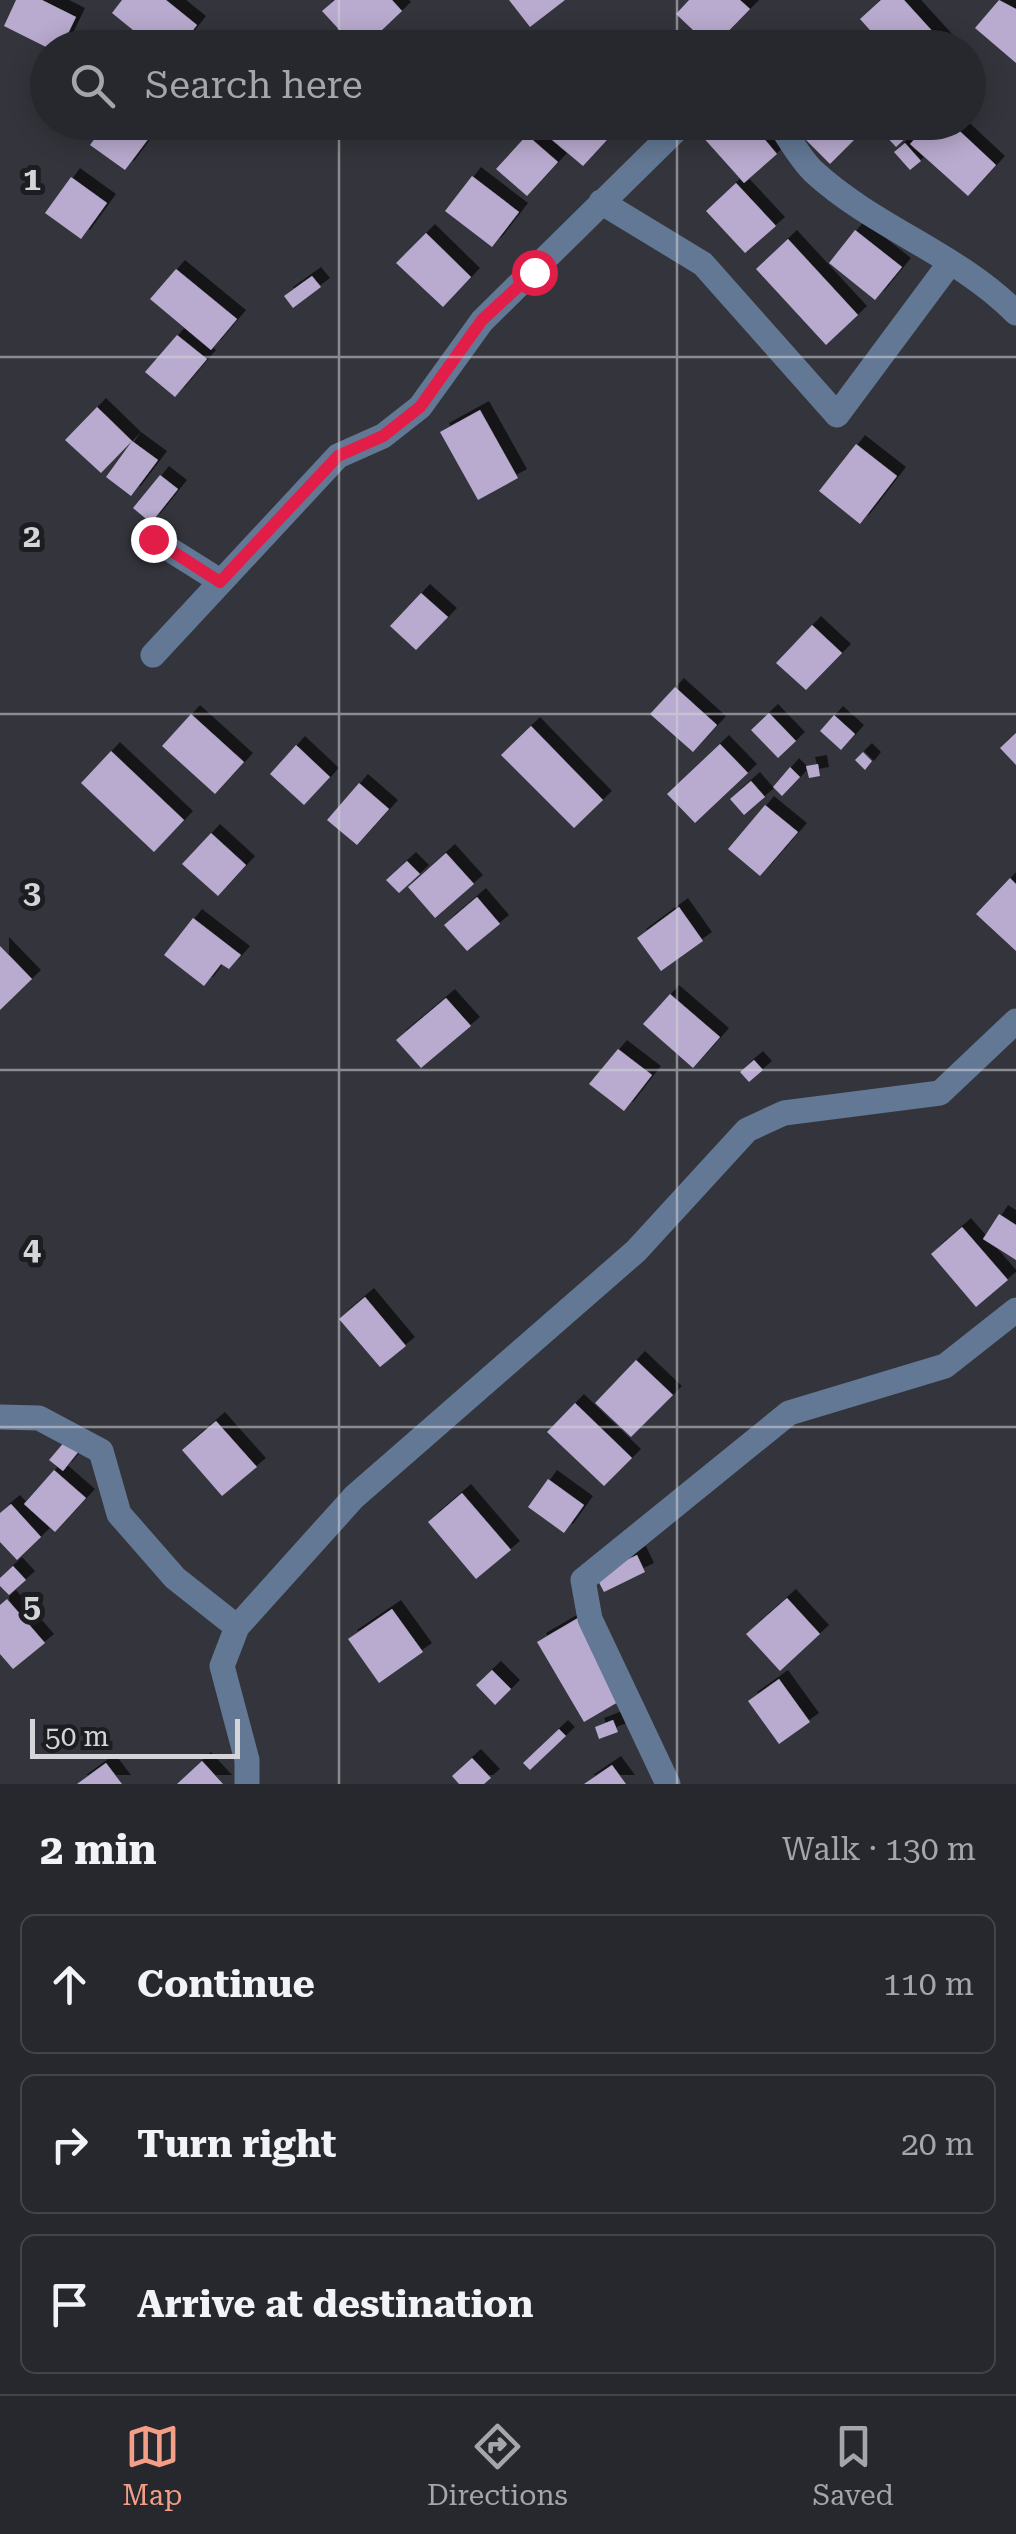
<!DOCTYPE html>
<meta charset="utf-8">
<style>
body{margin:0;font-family:"Roboto Serif",serif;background:#333439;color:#f1f3f6}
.scale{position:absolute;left:30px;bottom:25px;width:210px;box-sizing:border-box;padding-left:10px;border:5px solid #d4d4d9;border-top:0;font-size:28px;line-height:35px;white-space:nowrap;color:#d4d4d9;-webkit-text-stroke:8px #1c1d20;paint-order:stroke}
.stop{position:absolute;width:30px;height:30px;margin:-22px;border:8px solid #e11d48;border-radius:50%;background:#fff}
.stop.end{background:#e11d48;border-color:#fff;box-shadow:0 2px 10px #0008}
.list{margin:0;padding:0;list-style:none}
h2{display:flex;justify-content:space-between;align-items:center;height:130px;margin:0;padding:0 40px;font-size:42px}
h2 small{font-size:32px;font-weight:400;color:#a4a6aa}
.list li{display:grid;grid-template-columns:65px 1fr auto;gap:30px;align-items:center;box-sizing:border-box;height:140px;margin:0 20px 20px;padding:0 20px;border:2px solid #434449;border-radius:15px}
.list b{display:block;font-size:38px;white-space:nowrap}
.list em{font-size:32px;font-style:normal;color:#a4a6aa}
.icon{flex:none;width:55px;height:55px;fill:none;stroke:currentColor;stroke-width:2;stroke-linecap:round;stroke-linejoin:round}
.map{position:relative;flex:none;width:1016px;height:1784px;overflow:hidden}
.search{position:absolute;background:#27282d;box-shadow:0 5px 25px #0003;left:30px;right:30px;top:30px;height:110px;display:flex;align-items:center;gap:25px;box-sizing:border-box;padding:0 35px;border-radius:55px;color:#a4a6aa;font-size:38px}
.sheet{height:610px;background:#27282d}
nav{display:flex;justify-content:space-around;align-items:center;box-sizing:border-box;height:140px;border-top:2px solid #434449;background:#27282d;font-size:28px;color:#a4a6aa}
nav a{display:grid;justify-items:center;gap:5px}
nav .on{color:#f49e87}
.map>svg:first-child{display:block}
.building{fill:#b9abcf;filter:url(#shadow)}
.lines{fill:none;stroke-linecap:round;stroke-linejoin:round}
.minor{stroke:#637894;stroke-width:25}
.route{stroke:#e11d48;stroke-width:12}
.grid{fill:none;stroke:#d4d4d9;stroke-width:2.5;stroke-opacity:0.55}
.grid-label{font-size:32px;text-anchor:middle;font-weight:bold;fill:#d4d4d9;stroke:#1c1d20;stroke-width:10;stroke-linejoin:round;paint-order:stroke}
</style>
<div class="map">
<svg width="1016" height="1784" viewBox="0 0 1016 1784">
<defs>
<filter id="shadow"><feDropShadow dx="9" dy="-9" stdDeviation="0" flood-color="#0009"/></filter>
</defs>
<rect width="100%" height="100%" fill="#34353c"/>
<path class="building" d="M16 0H42L76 17 61 48H48L4 26Z
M122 0H166L197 25 179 48H155L112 13Z
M335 0H392L402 11 363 48H356L322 11Z
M509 0H565L530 27Z
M689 0H740L750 9 712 48 676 14Z
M881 0H904L944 44 886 48 860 19Z
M999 0 1016 9V63L975 28Z
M107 122H127L149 138 125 170 90 145Z
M557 122H607L617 129 583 166 545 134Z
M715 122H750L777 154 744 183 701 135Z
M831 122H849L860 134 830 164 801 135 809 126 818 135Z
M898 122H923L896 147 885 135Z
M931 122H950L996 165 968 196 910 144Z
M527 135 558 162 527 196 496 169Z
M905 143 921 161 910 170 894 152Z
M472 176 519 212 492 247 445 211Z
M71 177 107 203 81 239 45 213Z
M736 183 776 226 745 253 706 211Z
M855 230 902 267 875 300 829 263Z
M426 233 471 277 443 307 396 263Z
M788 239 858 315 826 345 756 269Z
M176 269 237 319 211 350 150 299Z
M312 276 321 287 293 308 284 296Z
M177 335 207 359 175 397 145 372Z
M97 407 132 441 101 473 65 440Z
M480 410 518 478 478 500 440 432Z
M132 441 158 460 131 496 106 477Z
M856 444 897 476 860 524 819 491Z
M160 475 178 489 151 523 133 508Z
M421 593 448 617 416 650 390 626Z
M812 625 842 653 806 690 776 663Z
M675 687 717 725 693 752 650 714Z
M769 713 796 741 778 758 751 730Z
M191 714 244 762 215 794 162 746Z
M834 715 855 734 841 750 820 731Z
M531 726 603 800 574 828 501 755Z
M1016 733V765L1000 748Z
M720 744 748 773 695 823 667 794Z
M296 745 330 777 304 805 270 774Z
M111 751 184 820 154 852 81 783Z
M863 752 872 761 865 770 855 760Z
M818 764 820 776 809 778 806 766Z
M790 767 800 777 782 796 773 787Z
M751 781 765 797 744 815 730 799Z
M359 783 389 809 357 845 327 820Z
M765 805 798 832 760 876 728 849Z
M211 833 246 865 218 896 182 864Z
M446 853 474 884 435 918 408 887Z
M407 861 420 874 399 893 386 880Z
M1010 878 1016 884V951L976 914Z
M477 897 500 924 467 951 444 925Z
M679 907 703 941 661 971 637 938Z
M193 918 241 955 229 969 221 964 204 986 164 955Z
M0 946 32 979 0 1010Z
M670 994 720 1037 693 1068 643 1024Z
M446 998 471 1026 421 1068 396 1040Z
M618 1049 652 1075 624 1111 589 1084Z
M754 1060 763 1070 749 1082 740 1072Z
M999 1214 1016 1225V1260L983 1239Z
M962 1227 1008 1280 976 1307 931 1254Z
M365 1297 406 1346 380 1367 339 1319Z
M636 1360 673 1395 631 1437 595 1403Z
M575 1403 632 1458 604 1486 547 1432Z
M216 1421 257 1467 222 1496 182 1450Z
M66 1440 79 1451 63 1471 49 1460Z
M54 1470 86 1498 55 1532 24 1504Z
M548 1479 584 1505 564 1533 528 1507Z
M462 1493 511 1550 476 1579 428 1522Z
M11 1504 41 1537 17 1560 0 1542V1513Z
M637 1555 645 1572 604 1592 595 1575Z
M13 1566 26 1580 9 1595 0 1586V1578Z
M787 1598 820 1634 780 1671 746 1634Z
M7 1599 45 1643 13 1669 0 1654V1605Z
M392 1609 423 1652 379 1683 348 1639Z
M578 1618 625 1698 584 1722 537 1642Z
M492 1670 511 1689 495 1705 476 1685Z
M779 1679 810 1722 779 1744 748 1701Z
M613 1720 618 1732 599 1739 595 1727Z
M559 1729 566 1736 530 1770 523 1763Z
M472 1758 491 1778 484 1784H459L452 1776Z
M202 1761 223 1784H177Z
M106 1763 122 1784H77Z
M612 1765 626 1784H584Z"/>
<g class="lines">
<path class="minor" d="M778 122C789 138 800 159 814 172 875 228 958 254 1016 313
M601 202 703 264 837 415 950 263
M153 539 220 581
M153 655 338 456 383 436 420 407 482 321 684 122
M0 1417 39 1418 101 1451 119 1514 175 1578 237 1627
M247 1784V1760L222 1666 237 1627 354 1497 636 1251 747 1130 784 1113 940 1093 1016 1021
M668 1784 590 1619 583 1580 789 1413 945 1366 1016 1310"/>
</g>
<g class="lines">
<path class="route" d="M153 539 220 582 338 456 383 436 420 407 482 320 534 272"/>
</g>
<path class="grid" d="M339 0V48M677 0V48M339 122V1784M677 122V1784M0 357H1016M0 714H1016M0 1070H1016M0 1427H1016"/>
<g class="grid-label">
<text x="32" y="190">1</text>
<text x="32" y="547">2</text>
<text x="32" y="903">3</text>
<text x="32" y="1260">4</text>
<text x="32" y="1617">5</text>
</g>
</svg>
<div class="scale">50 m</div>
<div class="stop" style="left:534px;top:272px"></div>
<div class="stop end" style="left:153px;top:539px"></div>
<div class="search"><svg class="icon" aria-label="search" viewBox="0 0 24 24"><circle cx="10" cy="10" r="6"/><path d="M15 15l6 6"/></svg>Search here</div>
</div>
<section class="sheet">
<h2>2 min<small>Walk · 130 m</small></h2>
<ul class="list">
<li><svg class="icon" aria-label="ahead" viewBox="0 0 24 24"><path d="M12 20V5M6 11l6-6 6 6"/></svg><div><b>Continue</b></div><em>110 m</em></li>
<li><svg class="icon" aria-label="right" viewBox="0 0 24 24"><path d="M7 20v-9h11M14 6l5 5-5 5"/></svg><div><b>Turn right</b></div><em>20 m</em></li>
<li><svg class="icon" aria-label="arrive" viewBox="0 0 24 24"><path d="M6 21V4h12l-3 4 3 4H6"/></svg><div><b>Arrive at destination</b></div></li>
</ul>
</section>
<nav>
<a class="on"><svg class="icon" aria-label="map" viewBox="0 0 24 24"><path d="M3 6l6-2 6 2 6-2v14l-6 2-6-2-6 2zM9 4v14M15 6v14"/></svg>Map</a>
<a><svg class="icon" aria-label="directions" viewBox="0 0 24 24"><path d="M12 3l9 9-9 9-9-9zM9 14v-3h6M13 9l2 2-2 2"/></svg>Directions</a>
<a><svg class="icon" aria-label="saved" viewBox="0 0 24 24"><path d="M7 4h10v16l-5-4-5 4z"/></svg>Saved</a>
</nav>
